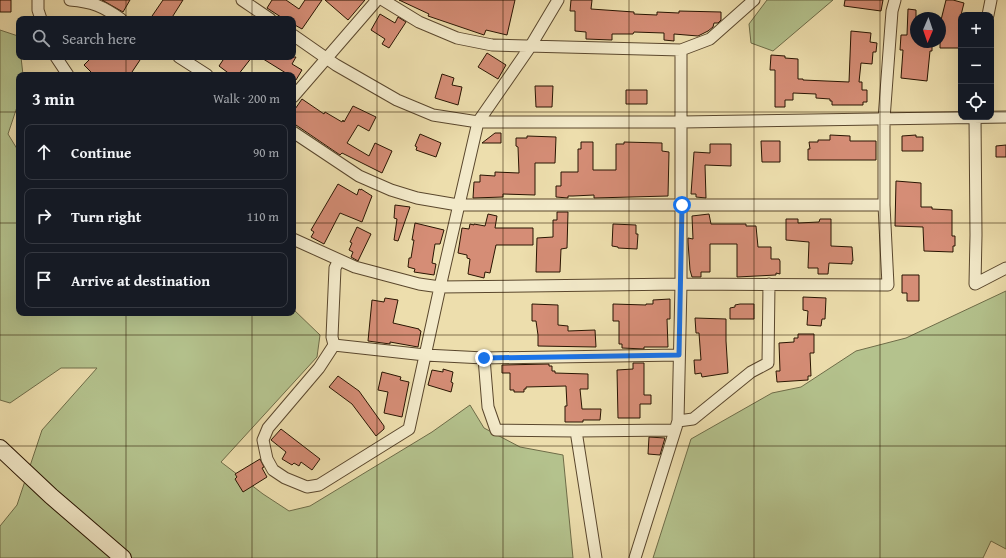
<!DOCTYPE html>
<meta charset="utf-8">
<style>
body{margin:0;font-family:"Gentium Book Plus",serif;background:#242831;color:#f1f3f6}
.controls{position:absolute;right:12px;top:12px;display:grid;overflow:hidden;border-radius:8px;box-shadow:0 4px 16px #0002}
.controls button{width:36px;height:36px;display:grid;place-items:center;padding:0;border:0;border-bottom:1px solid #363941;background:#171b24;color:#f1f3f6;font:20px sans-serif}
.compass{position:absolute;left:910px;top:12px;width:36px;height:36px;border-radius:50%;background:#171b24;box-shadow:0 4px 16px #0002;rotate:182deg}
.stop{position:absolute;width:12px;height:12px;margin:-9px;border:3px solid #1a73e8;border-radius:50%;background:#fff}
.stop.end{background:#1a73e8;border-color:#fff;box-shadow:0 1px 4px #0008}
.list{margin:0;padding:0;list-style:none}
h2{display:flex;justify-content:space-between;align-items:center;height:52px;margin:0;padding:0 16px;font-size:17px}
h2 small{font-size:13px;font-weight:400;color:#9ea1a6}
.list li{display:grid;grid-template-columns:26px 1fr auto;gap:12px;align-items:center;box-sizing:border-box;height:56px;margin:0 8px 8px;padding:0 8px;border:1px solid #363941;border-radius:8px}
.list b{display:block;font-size:15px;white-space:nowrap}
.list em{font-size:13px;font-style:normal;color:#9ea1a6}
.icon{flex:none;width:22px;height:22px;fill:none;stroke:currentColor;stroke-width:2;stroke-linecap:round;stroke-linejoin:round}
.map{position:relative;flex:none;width:1006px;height:558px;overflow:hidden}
.search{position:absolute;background:#171b24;box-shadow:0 4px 16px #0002;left:16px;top:16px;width:280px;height:44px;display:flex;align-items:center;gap:10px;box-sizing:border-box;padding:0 14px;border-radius:8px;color:#9ea1a6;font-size:15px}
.panel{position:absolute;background:#171b24;box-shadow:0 4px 16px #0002;left:16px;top:72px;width:280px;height:244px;border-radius:8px}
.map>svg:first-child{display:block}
.green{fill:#b4c28d;stroke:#6e6c48}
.building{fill:#d58d76;stroke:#291502}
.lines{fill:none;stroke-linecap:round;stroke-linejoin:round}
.street-casing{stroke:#5a472d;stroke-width:13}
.secondary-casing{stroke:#291502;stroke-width:18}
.street{stroke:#f3eaca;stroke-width:11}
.secondary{stroke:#f3eaca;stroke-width:16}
.route{stroke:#1a73e8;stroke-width:5}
.grid{fill:none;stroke:#291502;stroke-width:1;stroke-opacity:0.55}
</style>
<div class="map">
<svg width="1006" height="558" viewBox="0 0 1006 558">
<rect width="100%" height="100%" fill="#eddead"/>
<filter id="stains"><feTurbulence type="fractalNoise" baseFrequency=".005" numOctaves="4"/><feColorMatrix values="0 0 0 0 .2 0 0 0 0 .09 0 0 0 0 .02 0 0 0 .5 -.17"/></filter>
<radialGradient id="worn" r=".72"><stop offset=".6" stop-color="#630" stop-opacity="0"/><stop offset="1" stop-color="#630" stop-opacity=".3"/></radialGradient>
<path class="green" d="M767 0H833L773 51 751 43 749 24Z
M0 30 18 36 19 57H21L23 75H19V101L8 134 19 152V313H293V309L320 335 317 357 221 462 263 494 289 511 310 506 432 432 470 405 484 428 520 447 563 455 573 558H0V526L17 505 42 430 97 368H61L10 403 0 400Z
M1006 291V549L991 541 983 558H653L691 439 772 393 801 387 856 351 906 338Z"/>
<path class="building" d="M0 0H11V12H0Z
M102 0H130L123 12Z
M163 0H183L171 19H150Z
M272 0H286L299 9 305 0H322L302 29 293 24V19H284L267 8Z
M325 0H365L348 20Z
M399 0H515L507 35 486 30 484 35 428 16 429 14Z
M571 0H592L591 9 634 12V14L657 15V12L679 13V11L721 12V20L718 23H714L713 27 708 31 698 36 674 34V41L664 40V33L634 32 633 34H612V40L586 39V32L575 31V11H570Z
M845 0H883L881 11 844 6Z
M946 0H953L964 3 961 15V48H940V24Z
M908 9 916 10V42H932V51H930L927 81 901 78 903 50H900L901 35H907Z
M380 14 395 23 398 17 406 22 389 48 382 44 385 39 371 30Z
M851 31 871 33 870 42 877 43 876 52H873L872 64 861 63 859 82H862V90H867V102H863V105H832V101H830V99L816 98V94L793 93V100H785V107H775V70H770L771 55 785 56V58L798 59V79H803V80L849 82Z
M487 53 506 65 498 79 478 67Z
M92 57H142L130 75H94L84 65Z
M225 57H252L238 75H231L219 66Z
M260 57H296L292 64 302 70 296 80 293 78V75H289Z
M442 74 454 78 452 85 462 87 458 105 435 98Z
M535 86H553L552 107H536Z
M626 90H647V104H626Z
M302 99 324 114 325 112 342 122 343 120 344 122 353 106 376 117 369 131 358 125 347 143 369 156 375 143 392 151 382 173 342 153 340 155 293 123V112Z
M495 133H501V143H482Z
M420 134 441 143 436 157 416 150 417 147 415 146Z
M830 135 850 136V141H876V160H808V149H810L809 142H818V140H830Z
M916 135V137H923V151H902V136Z
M527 136 556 137 555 163H535V195L503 194V197L473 198 474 182H480V175L495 176V172L519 173 518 147 516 146V138H527Z
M761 141H780V162H762Z
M581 142H593V170H616V144H624V142L662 143V151L669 152 668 196 594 198V195L573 196H568V198L556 197V186H561V172H578V149H581Z
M710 144H731V166L705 165 706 198 696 197V194H691L694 152 710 153Z
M1006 145V157H996V146Z
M896 181 921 183V207H932V209L952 210V236H955V246H953V252L924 251 923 227 895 226Z
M338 184 357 195 359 189 361 190V189L372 196 362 222 340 213 324 244 311 237 314 232 311 230Z
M395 205 410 207 398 241 394 240 397 219 394 218Z
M557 212H568L567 248 561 249 560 272H536L537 238 553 237V220H557Z
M488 214 497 216 495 228H533V245H496L490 273 485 272 484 278 468 274 470 259 467 258V255L458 253 462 228 469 229 470 224 474 225V224L485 226Z
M709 214 711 224H746V226H756L758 247H771V259H779L780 261V274L776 273V275L737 277V244H710V272H701V277H692L690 270 688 242V238L693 239 692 216Z
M786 219H798V223L819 222 820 219H831V246L852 247 853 261H852V264L829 263 828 274H818V268H808L809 242 786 240Z
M415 223 444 230 440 244H435L432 263 436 264 434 275 414 272 415 269 408 267 409 258H411L414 240H412Z
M613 224 636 225V234H638L637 249 618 248V247L612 246Z
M357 227 371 234 358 261 351 257 353 252 349 250 352 243 350 242Z
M902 275H919V301H907V293H902Z
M803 297 826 298 825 319H822L821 326 807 325 808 311 803 310Z
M385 298 398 300 393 323 419 329V330L421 331 418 347 390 342V344L368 341 372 300 384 302Z
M670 299V319H667L668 347H644V349L622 348V344H619V321H613V304L646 305V304H653V300Z
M532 304 558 305V325L568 326V331L595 330 596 347 538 346V335L536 321H532Z
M740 304H754V319H730V308L735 307V305Z
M695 318 726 319V341L728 373 702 377 701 373 695 374 694 360H701L699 333H696Z
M798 334H814V353H810L811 376H808V380L777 382 776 371H780L779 343 794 342V338H798Z
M633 363H644V395H651V404H640V418H618L617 370 633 369Z
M549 364V366H552V371H555V373L588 374V389H580L582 409H601L600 420H583V422H565V406H567L566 386 526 387V389H524V392H514V390H510V373H502V365Z
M443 369 453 372 451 382 453 383 451 392 428 385 432 370 443 372Z
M382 372 401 377 400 380 409 382 402 417 384 413 388 392 378 390Z
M338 376 359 391 384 426V429L376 436 352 404 329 387Z
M281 429 320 459 312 470 301 462 299 466 294 463 292 465 282 459 286 452 271 440Z
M649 437 665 438 660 455 648 454Z
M260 459 264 467 262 468 267 477 243 492 235 479 237 477 235 474Z"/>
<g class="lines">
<defs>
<path id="street" d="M38 0V10L41 19
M70 0C93 2 102 6 121 19
M242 0 270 19
M383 0 419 22 457 38 492 45 681 50 710 39 754 0
M988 15 991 0
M293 35 336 65 397 100 433 115 478 122H682L1006 117
M56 57 68 75
M179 57 207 75
M293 97 377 0
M975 117 976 235 975 284 1006 268
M293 132 359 176 391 190 417 198 458 205H884
M293 239 355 267 419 284 440 287 681 284 888 285 884 205V119L892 11 895 0
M339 260 335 268 332 337 334 345 319 368 268 428 263 440 267 459 273 470 285 478 307 487 319 485 409 429 440 287 478 122 530 47 558 0
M334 345 425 355 484 358 679 355
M484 358 488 407 496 430 576 431 675 430
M678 421 693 419 751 372 768 363 769 284
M576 431 596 558
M635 558 678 421 681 284V50"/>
<path id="secondary" d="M0 448 51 496 123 558"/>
</defs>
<use href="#street" class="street-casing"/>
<use href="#secondary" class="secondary-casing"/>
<use href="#street" class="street"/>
<use href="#secondary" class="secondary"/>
</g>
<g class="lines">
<path class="route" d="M484 358 679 355 682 205"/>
</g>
<path class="grid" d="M126 0V19M252 0V19M377 0V558M503 0V558M629 0V558M754 0V558M880 0V558M126 57V75M252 57V75M0 112H19M293 112H961M991 112H1006M0 223H19M293 223H1006M126 313V558M252 313V558M0 335H1006M0 446H1006"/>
<rect width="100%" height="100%" filter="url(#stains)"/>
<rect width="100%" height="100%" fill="url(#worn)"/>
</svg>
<div class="controls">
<button>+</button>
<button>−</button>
<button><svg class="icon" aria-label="locate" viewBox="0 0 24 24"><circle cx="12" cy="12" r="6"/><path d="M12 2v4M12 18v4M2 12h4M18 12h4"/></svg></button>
</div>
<svg class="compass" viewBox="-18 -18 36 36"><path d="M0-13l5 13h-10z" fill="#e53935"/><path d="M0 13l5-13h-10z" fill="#9ea1a6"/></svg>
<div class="stop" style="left:682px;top:205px"></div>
<div class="stop end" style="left:484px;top:358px"></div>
<div class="search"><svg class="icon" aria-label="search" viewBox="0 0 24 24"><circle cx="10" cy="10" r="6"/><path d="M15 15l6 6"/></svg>Search here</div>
<section class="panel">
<h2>3 min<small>Walk · 200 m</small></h2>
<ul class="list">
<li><svg class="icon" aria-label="ahead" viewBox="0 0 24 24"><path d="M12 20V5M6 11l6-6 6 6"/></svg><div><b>Continue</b></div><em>90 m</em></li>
<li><svg class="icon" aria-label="right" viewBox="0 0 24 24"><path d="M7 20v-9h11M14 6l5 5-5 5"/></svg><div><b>Turn right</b></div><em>110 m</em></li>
<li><svg class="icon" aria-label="arrive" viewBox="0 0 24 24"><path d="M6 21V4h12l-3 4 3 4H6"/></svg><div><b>Arrive at destination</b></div></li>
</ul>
</section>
</div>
